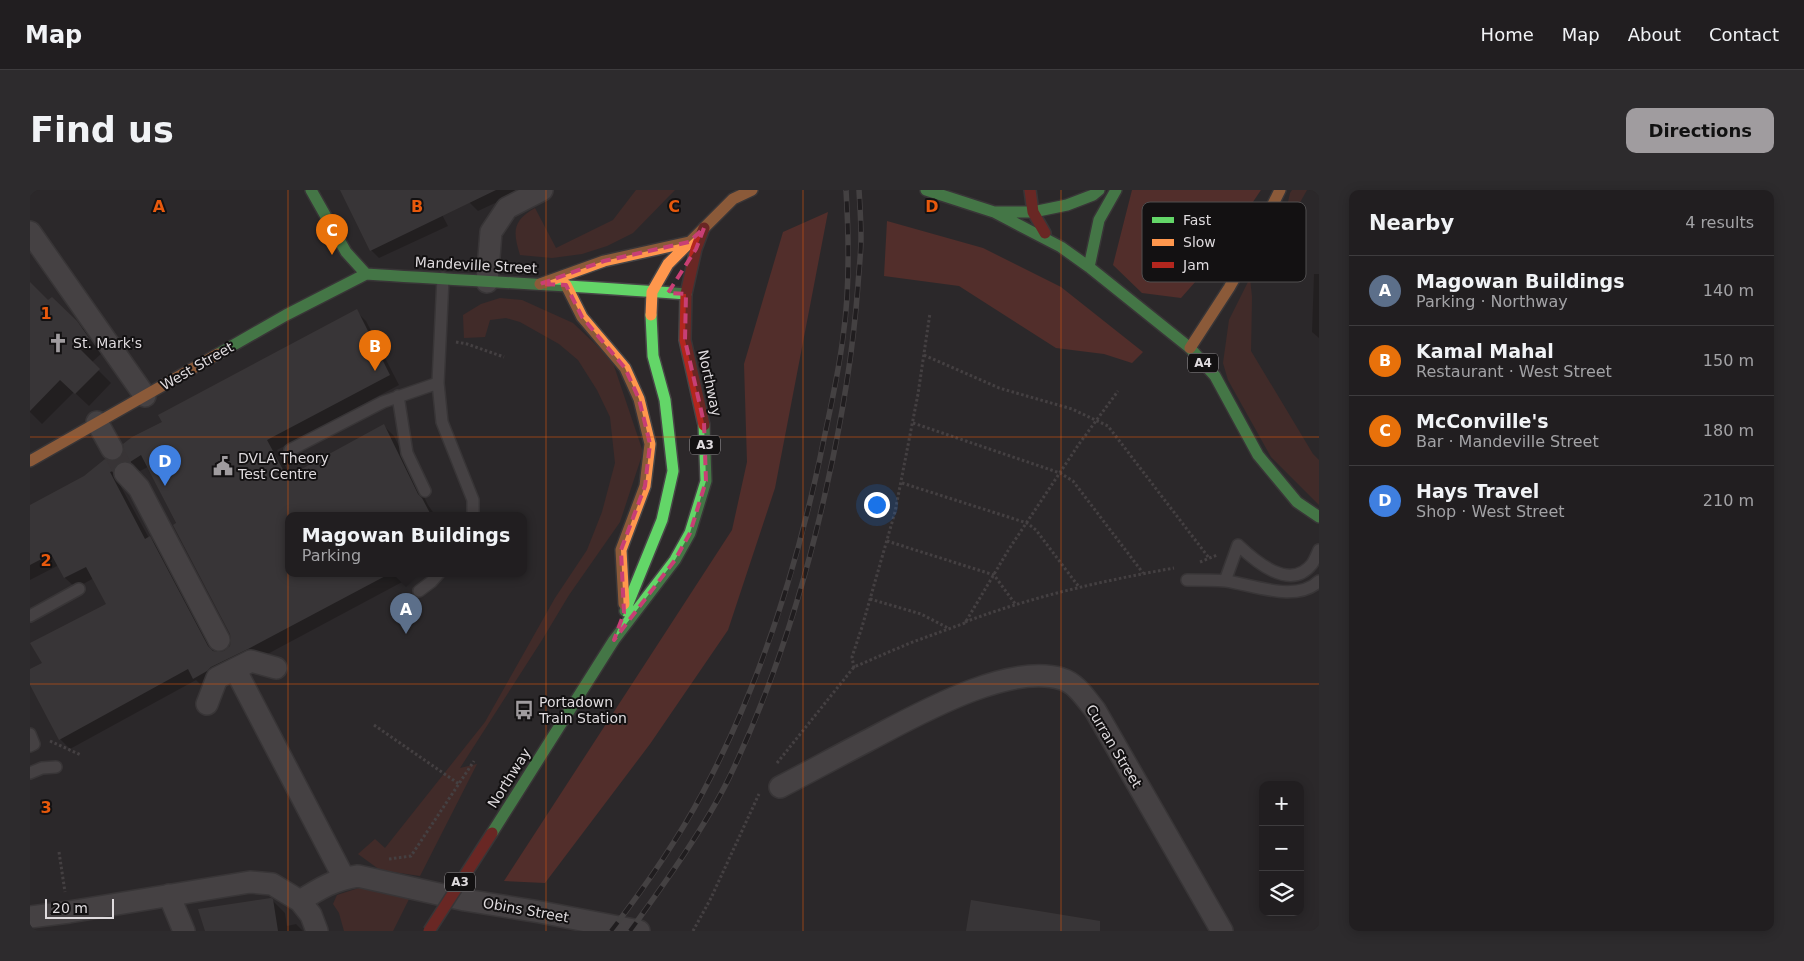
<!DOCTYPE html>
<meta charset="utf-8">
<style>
body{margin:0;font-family:"DejaVu Sans",sans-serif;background:#2d2b2d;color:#f1f3f6}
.controls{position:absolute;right:15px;bottom:15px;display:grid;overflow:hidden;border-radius:10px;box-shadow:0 2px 12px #0003}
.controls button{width:45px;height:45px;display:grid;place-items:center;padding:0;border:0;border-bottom:1px solid #3e3c3e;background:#211e20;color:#f1f3f6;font:25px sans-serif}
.scale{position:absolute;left:15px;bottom:12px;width:69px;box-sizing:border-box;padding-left:5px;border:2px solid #dfdbde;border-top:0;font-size:14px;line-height:18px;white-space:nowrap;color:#dfdbde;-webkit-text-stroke:4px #131112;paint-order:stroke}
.you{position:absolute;left:846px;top:314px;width:18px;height:18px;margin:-12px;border:4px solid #fff;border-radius:50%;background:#1a73e8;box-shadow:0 0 0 8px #1a73e833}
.badge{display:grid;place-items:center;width:32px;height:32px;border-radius:50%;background:#a09c9f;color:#fff;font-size:16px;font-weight:700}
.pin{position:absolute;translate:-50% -41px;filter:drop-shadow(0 1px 2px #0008)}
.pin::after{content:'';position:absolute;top:26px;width:18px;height:15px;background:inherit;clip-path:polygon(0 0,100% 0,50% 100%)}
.popup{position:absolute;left:255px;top:322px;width:242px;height:65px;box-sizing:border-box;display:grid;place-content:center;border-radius:10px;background:#211e20;filter:drop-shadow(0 1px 4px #0005);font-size:16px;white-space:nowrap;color:#a2a2a5}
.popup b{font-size:19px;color:#f1f3f6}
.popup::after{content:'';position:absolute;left:50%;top:100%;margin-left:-10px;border:10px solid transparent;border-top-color:#211e20}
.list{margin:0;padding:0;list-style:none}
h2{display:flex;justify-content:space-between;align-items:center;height:65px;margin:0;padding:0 20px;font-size:21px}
h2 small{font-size:16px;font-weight:400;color:#a2a2a5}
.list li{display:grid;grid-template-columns:32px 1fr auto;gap:15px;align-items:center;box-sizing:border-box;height:70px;padding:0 20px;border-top:1px solid #3e3c3e}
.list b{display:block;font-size:19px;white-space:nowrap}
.list p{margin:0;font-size:16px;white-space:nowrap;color:#a2a2a5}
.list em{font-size:16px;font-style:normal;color:#a2a2a5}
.icon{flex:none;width:28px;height:28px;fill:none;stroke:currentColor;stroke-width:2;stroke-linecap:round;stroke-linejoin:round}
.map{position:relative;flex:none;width:1289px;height:741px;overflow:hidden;border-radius:10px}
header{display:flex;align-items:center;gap:30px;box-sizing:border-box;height:70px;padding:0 25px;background:#211e20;border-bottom:1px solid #3e3c3e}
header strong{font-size:24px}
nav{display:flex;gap:28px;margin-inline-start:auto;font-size:18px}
.intro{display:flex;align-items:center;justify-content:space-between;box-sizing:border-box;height:120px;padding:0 30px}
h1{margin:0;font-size:35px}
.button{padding:12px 22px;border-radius:10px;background:#a09c9f;color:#111;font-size:18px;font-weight:700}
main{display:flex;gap:30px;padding:0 30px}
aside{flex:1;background:#211e20;border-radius:10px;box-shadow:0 2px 12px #0003}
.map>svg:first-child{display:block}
.green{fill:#5c2f28}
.forest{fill:#80362d}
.shadow{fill:#0007;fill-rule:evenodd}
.building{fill:#484647;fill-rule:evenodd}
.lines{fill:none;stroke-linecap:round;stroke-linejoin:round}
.street-tunnel{stroke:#474345;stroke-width:21;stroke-dasharray:21 11;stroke-linecap:butt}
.lane-casing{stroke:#484647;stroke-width:14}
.street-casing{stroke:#484647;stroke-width:24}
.fast-casing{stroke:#484647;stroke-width:14}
.slow-casing{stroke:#484647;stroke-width:14}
.jam-casing{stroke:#484647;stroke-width:14}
.path{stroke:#625e60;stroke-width:3;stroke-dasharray:2.5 2.5;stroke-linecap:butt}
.lane{stroke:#646163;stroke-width:11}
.street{stroke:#646163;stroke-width:21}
.fast{stroke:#63d668;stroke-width:11}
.slow{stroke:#ff974d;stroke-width:11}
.jam{stroke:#b3261e;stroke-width:11}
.rail-casing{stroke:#625f61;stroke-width:5.5}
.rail{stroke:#131112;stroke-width:4;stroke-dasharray:11;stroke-linecap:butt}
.jam-bridge-casing{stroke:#484647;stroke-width:14;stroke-linecap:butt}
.jam-bridge{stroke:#b3261e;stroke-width:11}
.marked{fill:none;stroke:#c83f75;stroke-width:4;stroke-dasharray:10 6;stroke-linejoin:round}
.grid{fill:none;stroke:#e8590c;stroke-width:1;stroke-opacity:0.55}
.labels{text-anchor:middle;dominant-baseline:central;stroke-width:4;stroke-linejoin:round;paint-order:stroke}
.shield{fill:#131112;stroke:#a29ea1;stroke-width:1}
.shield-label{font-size:12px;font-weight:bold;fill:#dfdbde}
.street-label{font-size:14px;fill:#dfdbde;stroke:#131112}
.poi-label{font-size:14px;fill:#dfdbde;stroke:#131112;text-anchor:start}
.key{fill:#131112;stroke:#504e4f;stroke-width:1}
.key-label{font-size:14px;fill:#dfdbde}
.grid-label{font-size:16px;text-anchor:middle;font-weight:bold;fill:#e8590c;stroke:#131112;stroke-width:4;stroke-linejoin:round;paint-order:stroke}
</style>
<header>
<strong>Map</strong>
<nav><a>Home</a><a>Map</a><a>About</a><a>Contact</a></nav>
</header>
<div class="intro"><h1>Find us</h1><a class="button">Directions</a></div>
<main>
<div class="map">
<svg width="1289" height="741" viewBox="0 0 1289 741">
<rect width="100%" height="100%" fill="#2c282a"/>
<path class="green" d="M606 0H645L603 43 577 56 552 64 522 68 490 65C483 42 482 31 505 18L526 58 583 30Z
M1262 0H1277L1250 48 1260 3Z
M1220 88 1222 107 1221 161 1283 264 1289 270V315L1241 267 1198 190 1193 173 1199 130Z
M470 108 492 110 543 133 582 170 613 262 590 332 539 405 512 450 430 578 447 574 390 686 350 680 328 664 345 649 355 658 455 532 525 408 557 360 572 322 585 273 580 227 567 200 548 170 529 154 490 132 476 128 460 130 455 147 434 148 433 125 451 114Z
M335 696 379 709 363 741H314L309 723 303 714 307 705Z"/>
<path class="forest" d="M1102 0H1231L1181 74 1151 108 1112 103 1083 75Z
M798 22 745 298 698 440 620 554 515 693 474 691 702 340 717 272 714 174 753 42Z
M857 31 953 58 1031 97 1113 162 1102 173 1074 164 1026 158 929 96 854 86Z"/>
<path class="shadow" d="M311 0H399L418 36 349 68 341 60Z
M433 0H487L475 6 476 8 448 21 440 13Z
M1284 84H1289V148L1282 142Z
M0 101 18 112 22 108 60 145 72 163 61 173 81 193 59 216 44 202 12 234 0 222Z
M326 121 336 131 369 195 247 260 261 287 354 236 364 246 398 315 405 325H258V383H389L174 498 166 490 40 559 30 549 0 492V481L14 473 78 415 64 388 46 398 35 388 29 375 0 390V317L81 273 89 271 134 232ZM118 277 201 444V457L195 462 185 463 130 358 120 348H119L89 293 103 280 110 281Z
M242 710 255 723 257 736 266 734 273 741H176Z"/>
<path class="building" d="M310 0H466L340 61Z
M0 92 18 110 22 107 47 131 60 149 50 159 70 179 45 204 30 190 0 221Z
M327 119 360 185 237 250 257 287 354 234 388 304 392 308 401 325H258V383H361L218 459 181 477 177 481 163 489 158 479 29 550 0 495V479L12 473 0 453 76 414 56 377 34 388 21 364 0 375V315L54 286 75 269 81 271 88 270 93 265 94 260 93 254 102 247 132 232 128 225ZM111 265 146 333 143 335 200 444 201 450 200 456 194 461 188 462 183 461 178 456 120 346 115 349 80 282 83 281 87 274 93 271 100 272Z
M241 708 243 709 248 741H175L168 719Z
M941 710 1070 731V741H936Z"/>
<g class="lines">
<path class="street-tunnel" d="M82 259 95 283"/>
<defs>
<path id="lane" d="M413 88 408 193 412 232 443 310V325
M368 206 377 263 395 301
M260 260 353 212 408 193
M1157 390C1170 390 1183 390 1196 391 1223 395 1267 413 1289 391
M1195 391 1208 355C1225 371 1260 402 1282 374 1285 370 1287 364 1289 360
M389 401 401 392 409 383
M0 426 49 399
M0 544 4 554 0 556
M0 583 12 578 26 577"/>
<path id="street" d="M0 42 115 206
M457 92 461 42 477 18 512 0
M67 232 82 259
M95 283 109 298 189 450
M205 479 314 688
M177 514 187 488 221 471 246 478
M750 597C779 582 808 566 837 551 885 526 978 472 1032 489 1046 493 1056 509 1065 520L1192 741
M139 705 154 741
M270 711C289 699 305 689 328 686L435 710 510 722 609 741
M0 727 39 722 220 692 242 694 270 711 281 725 287 741"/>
<path id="fast" d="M281 0 316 62 336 84C443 91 549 96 656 104
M896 0 964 22H1003L1037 15 1063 5 1069 0
M964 22 1031 57 1059 77 1160 158 1185 186 1228 265 1267 312 1289 327
M1059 77 1069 30 1086 0
M188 164 256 125 336 84
M595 421 632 330 643 281 635 210 623 166 621 125
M462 643 584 450 645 370 660 343 676 291 674 235"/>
<path id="slow" d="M510 94 574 71 659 52
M536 95 552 127 595 178 609 209 620 254 615 296 591 360 594 414
M621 125 622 102 638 74 703 9 722 0
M1160 158 1199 98 1221 59 1250 0
M0 271 188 164"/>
<path id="jam" d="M1000 0 1003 22 1015 43
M674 38 666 59 656 104 655 150 674 235"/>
</defs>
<use href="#lane" class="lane-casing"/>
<use href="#street" class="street-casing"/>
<use href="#fast" class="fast-casing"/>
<use href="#slow" class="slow-casing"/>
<use href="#jam" class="jam-casing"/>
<path class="path" d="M426 152 437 154 474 167
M894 165 969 198 1042 219 1078 236 1179 368
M883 233 1030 283 1043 291 1113 383
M872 293 997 333 1006 340 1049 397
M857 351 964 385 986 415
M1170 372 1187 365
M840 409 891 424 918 438
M935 432C1004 406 1072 391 1144 378
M824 478 822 467 832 437 865 322 888 204 900 123
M344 535 429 594
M20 551 51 565
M747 573 824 477 880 453 935 433 979 359 1049 254 1088 201
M29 662 35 702
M359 669 381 666 444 571
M663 741 681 708 729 604"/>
<use href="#lane" class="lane"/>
<use href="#street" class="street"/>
<use href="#fast" class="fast"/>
<use href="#slow" class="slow"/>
<use href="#jam" class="jam"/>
<defs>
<path id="rail" d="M581 741C615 697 647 651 673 602 729 497 765 384 790 268 798 228 808 188 813 147 820 99 819 49 816 0
M600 741C634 694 674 639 699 588 744 494 775 396 797 295 812 229 823 163 828 95 829 79 831 63 831 48 831 32 830 16 829 0"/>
</defs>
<use href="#rail" class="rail-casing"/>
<use href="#rail" class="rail"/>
<defs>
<path id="jam-bridge" d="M399 741 462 643"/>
</defs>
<use href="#jam-bridge" class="jam-bridge-casing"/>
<use href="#jam-bridge" class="jam-bridge"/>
</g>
<path d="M0 0H1289V741H0ZM674 38 666 59 638 103 656 104 655 150 674 233 676 291 660 343 645 370 584 450 594 423 591 360 615 296 620 254 609 209 595 178 552 127 536 95 510 94 574 71 659 52Z" fill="#2c282a" fill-opacity=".55" fill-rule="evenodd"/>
<path class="marked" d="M674 38 666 59 638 103 656 104 655 150 674 233 676 291 660 343 645 370 584 450 594 423 591 360 615 296 620 254 609 209 595 178 552 127 536 95 510 94 574 71 659 52Z"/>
<path class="grid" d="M258 0V741M516 0V741M773 0V741M1031 0V741M0 247H1289M0 494H1289"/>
<defs>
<symbol id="church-bare" viewBox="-9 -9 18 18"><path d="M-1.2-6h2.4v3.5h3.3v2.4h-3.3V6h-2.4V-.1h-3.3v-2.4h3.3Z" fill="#a09c9f" stroke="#131112" stroke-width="2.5" paint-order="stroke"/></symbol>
<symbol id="civic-bare" viewBox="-9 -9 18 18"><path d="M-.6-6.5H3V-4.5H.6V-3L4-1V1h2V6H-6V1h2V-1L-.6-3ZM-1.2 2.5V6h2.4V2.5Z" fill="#a09c9f" stroke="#131112" stroke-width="2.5" paint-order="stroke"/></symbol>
<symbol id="bus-bare" viewBox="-9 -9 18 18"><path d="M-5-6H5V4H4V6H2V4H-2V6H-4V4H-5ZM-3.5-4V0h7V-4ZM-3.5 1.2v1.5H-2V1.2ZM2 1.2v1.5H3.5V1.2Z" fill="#a09c9f" stroke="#131112" stroke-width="2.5" paint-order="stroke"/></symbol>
</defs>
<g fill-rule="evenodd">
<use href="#church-bare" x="14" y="139" width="28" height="28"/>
<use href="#civic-bare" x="179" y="262" width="28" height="28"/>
<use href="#bus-bare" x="480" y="506" width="28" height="28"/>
</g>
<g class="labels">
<g class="shield">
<rect x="1158" y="163.5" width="30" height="19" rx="4"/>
<rect x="660" y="245.5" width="30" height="19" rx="4"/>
<rect x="415" y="682.5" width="30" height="19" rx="4"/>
</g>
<g class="shield-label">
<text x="1173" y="173">A4</text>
<text x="675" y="255">A3</text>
<text x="430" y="692">A3</text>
</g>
<g class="street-label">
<text transform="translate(446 75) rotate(3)">Mandeville Street</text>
<text transform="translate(167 176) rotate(-30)">West Street</text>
<text transform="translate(680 193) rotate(78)">Northway</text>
<text transform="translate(1084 556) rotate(59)">Curran Street</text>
<text transform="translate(479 588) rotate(-58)">Northway</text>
<text transform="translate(496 720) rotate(10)">Obins Street</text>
</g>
<g class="poi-label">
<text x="43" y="153">St. Mark's</text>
<text x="208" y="268">DVLA Theory<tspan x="208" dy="16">Test Centre</tspan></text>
<text x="509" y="512">Portadown<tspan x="509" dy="16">Train Station</tspan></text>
</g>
</g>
<rect x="1112" y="12" width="164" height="80" rx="8" class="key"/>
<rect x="1122" y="27" width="22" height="6" fill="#63d668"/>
<rect x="1122" y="49" width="22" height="7" fill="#ff974d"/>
<rect x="1122" y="72" width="22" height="6" fill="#b3261e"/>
<g class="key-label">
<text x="1153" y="35">Fast</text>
<text x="1153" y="57">Slow</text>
<text x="1153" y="80">Jam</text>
</g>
<g class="grid-label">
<text x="129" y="22">A</text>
<text x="387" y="22">B</text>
<text x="644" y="22">C</text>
<text x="902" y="22">D</text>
<text x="16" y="129">1</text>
<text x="16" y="376">2</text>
<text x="16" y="623">3</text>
</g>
</svg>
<div class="controls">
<button>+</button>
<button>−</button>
<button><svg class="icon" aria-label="layers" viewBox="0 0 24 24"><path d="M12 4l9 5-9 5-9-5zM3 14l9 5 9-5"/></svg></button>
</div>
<div class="scale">20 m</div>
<div class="you"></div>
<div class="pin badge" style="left:376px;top:444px;background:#5c6f8a">A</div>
<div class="popup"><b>Magowan Buildings</b>Parking</div>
<div class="pin badge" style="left:345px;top:181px;background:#e8710a">B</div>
<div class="pin badge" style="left:302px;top:65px;background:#e8710a">C</div>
<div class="pin badge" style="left:135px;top:296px;background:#3f7fe0">D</div>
</div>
<aside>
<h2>Nearby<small>4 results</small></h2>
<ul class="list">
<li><span class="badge" style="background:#5c6f8a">A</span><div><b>Magowan Buildings</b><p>Parking · Northway</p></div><em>140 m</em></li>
<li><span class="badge" style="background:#e8710a">B</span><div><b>Kamal Mahal</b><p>Restaurant · West Street</p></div><em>150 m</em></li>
<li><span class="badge" style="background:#e8710a">C</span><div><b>McConville's</b><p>Bar · Mandeville Street</p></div><em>180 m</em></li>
<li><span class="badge" style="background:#3f7fe0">D</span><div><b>Hays Travel</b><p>Shop · West Street</p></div><em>210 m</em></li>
</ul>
</aside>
</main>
